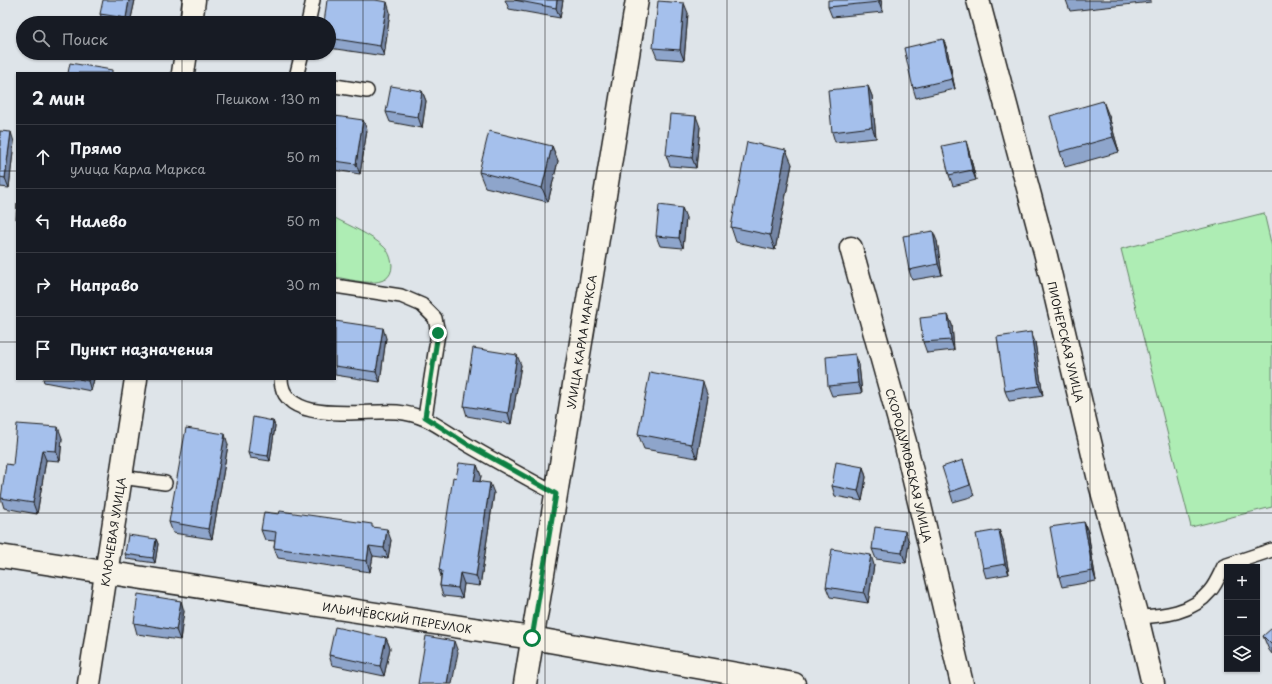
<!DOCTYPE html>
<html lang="ru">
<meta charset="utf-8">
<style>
body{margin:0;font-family:"Playpen Sans",sans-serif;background:#242831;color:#f1f3f6}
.controls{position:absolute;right:12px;bottom:12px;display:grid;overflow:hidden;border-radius:0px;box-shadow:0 1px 3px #0004}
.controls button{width:36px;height:36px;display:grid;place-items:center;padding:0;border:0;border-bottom:1px solid #363941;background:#171b24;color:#f1f3f6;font:20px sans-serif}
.stop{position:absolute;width:12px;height:12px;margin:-9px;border:3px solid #0b8043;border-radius:50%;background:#fff}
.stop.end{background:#0b8043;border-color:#fff;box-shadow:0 1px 4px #0008}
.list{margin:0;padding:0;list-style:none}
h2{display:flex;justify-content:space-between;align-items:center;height:52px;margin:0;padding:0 16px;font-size:17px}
h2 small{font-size:13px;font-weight:400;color:#9ea1a6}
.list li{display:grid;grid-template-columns:26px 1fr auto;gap:12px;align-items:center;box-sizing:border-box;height:64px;padding:0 16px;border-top:1px solid #363941}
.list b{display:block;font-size:15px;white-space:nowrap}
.list p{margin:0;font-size:13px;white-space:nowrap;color:#9ea1a6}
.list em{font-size:13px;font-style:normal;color:#9ea1a6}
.icon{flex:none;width:22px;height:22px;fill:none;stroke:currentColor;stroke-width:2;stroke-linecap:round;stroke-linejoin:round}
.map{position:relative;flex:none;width:1272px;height:684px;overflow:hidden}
.search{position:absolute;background:#171b24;box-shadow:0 1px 3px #0004;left:16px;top:16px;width:320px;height:44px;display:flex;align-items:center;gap:10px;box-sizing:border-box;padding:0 14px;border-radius:22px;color:#9ea1a6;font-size:15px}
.panel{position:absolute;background:#171b24;box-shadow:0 1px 3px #0004;left:16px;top:72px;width:320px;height:308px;border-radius:0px}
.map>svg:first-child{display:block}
.green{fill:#aeedb4;stroke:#658468}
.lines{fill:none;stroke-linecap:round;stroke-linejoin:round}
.lane-casing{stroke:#1c1c1c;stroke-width:16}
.street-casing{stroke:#1c1c1c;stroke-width:25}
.lane{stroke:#f7f3e8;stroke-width:13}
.street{stroke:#f7f3e8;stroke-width:22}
.wall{fill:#8ea5cb;stroke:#1c1c1c}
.shaded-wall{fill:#7486a5;stroke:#1c1c1c}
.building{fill:#a5c0ec;stroke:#1c1c1c}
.route{stroke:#0b8043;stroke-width:5}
.grid{fill:none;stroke:#1c1c1c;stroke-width:1;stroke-opacity:0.55}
.labels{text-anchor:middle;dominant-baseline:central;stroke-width:3;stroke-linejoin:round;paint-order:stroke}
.street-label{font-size:11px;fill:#1c1c1c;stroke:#f7f3e8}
</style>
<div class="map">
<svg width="1272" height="684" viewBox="0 0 1272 684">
<rect width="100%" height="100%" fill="#dee4e9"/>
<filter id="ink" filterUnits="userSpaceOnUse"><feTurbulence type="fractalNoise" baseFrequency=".025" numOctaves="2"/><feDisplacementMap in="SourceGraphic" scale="8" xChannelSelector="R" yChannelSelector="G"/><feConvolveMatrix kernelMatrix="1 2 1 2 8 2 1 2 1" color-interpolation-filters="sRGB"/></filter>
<g filter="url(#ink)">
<path class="green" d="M1264 213 1272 247V507L1191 527 1121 249Z
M335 218C350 226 371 235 383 246 389 251 391 258 392 265 392 293 351 279 335 277Z"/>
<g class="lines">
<defs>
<path id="lane" d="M308 23 313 0
M297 73 302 53
M335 86 367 91
M335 286 401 296 422 305 435 318 438 333 425 417
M281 379C282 427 367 409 397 412 429 415 442 430 468 445 497 462 527 478 556 494
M121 477 165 483
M1137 617C1164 616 1192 613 1210 591 1216 584 1220 574 1224 566L1272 550"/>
<g id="street">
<path id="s1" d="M978 0 1046 256 1100 484 1137 617 1153 684"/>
<path d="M191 23 194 0"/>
<path d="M183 73 186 53"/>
<path id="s2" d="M851 248 905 442 962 684"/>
<path id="s3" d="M0 556 532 638 794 684"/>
<path id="s4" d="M89 684 136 379"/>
<path id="s5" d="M525 684 637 0"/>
</g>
</defs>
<use href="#lane" class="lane-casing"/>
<use href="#street" class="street-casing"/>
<use href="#lane" class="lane"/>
<use href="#street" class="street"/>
</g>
<path class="wall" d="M135 0 130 23H104L100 14Z
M505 0H563L560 18 509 9Z
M881 0 883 12 832 17 828 7Z
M1066 0H1151V2L1070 11Z
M390 12 384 56 329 48V23Z
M688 13 684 60 657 58 653 48Z
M943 39 947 49 955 89 916 98 913 88Z
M868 86 872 96 876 138 835 142 832 132Z
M422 91 426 101 422 128 390 122 386 112Z
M335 116 367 130 360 174 335 170Z
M1109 116 1119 152 1065 167 1060 152Z
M700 127 696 168 670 166 666 155Z
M0 131 14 142 9 188 0 187Z
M552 146 558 161 548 202 485 187 479 172Z
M969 151 976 180 953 186 949 175Z
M792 164 775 250 736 242 731 227Z
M682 208 686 218 683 248 660 246 656 236Z
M937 241 942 275 912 280 909 270Z
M948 315 952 325 954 350 927 353 923 342Z
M335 321 386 338 380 382 335 375Z
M1035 342 1043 396 1009 401 1005 391Z
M855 354 859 365 862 393 832 396 828 386Z
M521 365 511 424 467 416 464 406Z
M43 379H94L91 391 44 382Z
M708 396 697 458 644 449 638 434Z
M273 421 275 426 270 461 250 458 248 453Z
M62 438 60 461 46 460 37 514 4 508 1 498 13 465Z
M228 445 212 539 173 533 169 522Z
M963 460 974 496 953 502 950 492Z
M477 465 481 476 480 481 494 493 480 586 464 584 462 598 443 596 440 586 441 576 439 570 456 478Z
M863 467 866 477 862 501 835 496 832 486Z
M1084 522 1088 532 1096 581 1062 587 1059 577Z
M373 528 391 540 388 558 373 556 370 572 278 558 274 548 275 541 265 540 261 530Z
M999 530 1003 540 1009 574 986 578 983 568Z
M156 539 158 544 155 563 127 559 125 554Z
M909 542 906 563 876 559 872 549Z
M874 565 868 603 830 597 826 587Z
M184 611 180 640 137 634 134 623Z
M1263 636 1272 645V654L1269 650Z
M386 638 390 648 384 676 332 665 329 655Z"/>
<path class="shaded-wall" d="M129 0H135L130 23H127L126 18Z
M557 0H563L560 18 556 8Z
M879 0H881L883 12 879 2Z
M387 2 390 12 384 56 380 46Z
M684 3 688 13 684 60 680 50Z
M943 39 947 49 955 89 952 79Z
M868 86 872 96 876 138 872 127Z
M422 91 426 101 422 128 418 117Z
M1103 101 1109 116 1119 152 1113 137Z
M696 116 700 127 696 168 692 158Z
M363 120 367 130 360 174 356 164Z
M11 132 14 142 9 188 5 178Z
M966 141 969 151 976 180 972 170Z
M552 146 558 161 548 202 542 188Z
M786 150 792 164 775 250 770 235Z
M682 208 686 218 683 248 679 238Z
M933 231 937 241 942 275 938 264Z
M948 315 952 325 954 350 951 340Z
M383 328 386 338 380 382 376 372Z
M1031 332 1035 342 1043 396 1039 386Z
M855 354 859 365 862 393 858 383Z
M517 355 521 365 511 424 508 413Z
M88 379H94L91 391 88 381Z
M703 382 708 396 697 458 691 444Z
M273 421 275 426 270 461 268 456Z
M58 427 62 438 60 461 56 451Z
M225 434 228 445 212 539 208 529Z
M42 450 46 460 37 514 33 503Z
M477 465 481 476 478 491 474 481Z
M863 467 866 477 862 501 858 491Z
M490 483 494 493 480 586 476 576Z
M1084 522 1088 532 1096 581 1093 571Z
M387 529 391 540 388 558 384 548Z
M999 530 1003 540 1009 574 1005 564Z
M905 531 909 542 906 563 902 553Z
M156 539 158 544 155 563 153 558Z
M369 546 373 556 370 572 367 561Z
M871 555 874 565 868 603 864 593Z
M460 573 464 584 462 598 458 588Z
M181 601 184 611 180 640 176 630Z
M386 638 390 648 384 676 380 666Z
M454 641 458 652 452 684H447Z"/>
<path class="building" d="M103 0H129L126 18 100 14Z
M327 0H375L387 2 380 46 329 38V23H324Z
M514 0H557L556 8Z
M828 0H879V2L828 7Z
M658 1 684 3 680 50 653 48Z
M943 39 952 79 913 88 904 48Z
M70 63 112 70V73H68Z
M391 86 422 91 418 117 386 112Z
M868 86 872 127 832 132 828 90Z
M1103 101 1113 137 1060 152 1050 116Z
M670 114 696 116 692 158 666 155Z
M335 116 363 120 356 164 335 161Z
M0 131 11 132 5 178 0 177Z
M489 131 552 146 542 188 479 172Z
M966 141 972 170 949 175 942 146Z
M747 142 786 150 770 235 731 227Z
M17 203V219H16Z
M659 205 682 208 679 238 656 236Z
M933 231 938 264 909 270 903 236Z
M948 315 951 340 923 342 920 318Z
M335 321 383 328 376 372 335 366Z
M1031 332 1039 386 1005 391 997 337Z
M473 348 517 355 508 413 464 406Z
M855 354 858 383 828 386 826 357Z
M650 372 703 382 691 444 638 434Z
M79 379H88V381Z
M253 417 273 421 268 456 248 453Z
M17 424 58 427 56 451 42 450 33 503 1 498 6 464 13 465Z
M186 428 225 434 208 529 169 522Z
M963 460 970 485 950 492 942 467Z
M836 462 863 467 858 491 832 486Z
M459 463 477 465 474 481 490 483 476 576 460 573 458 588 440 586 442 571 439 570 453 477 456 478Z
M280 511 372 524V527L387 529 384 548 369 546 367 561 274 548 276 532 261 530 264 512 279 514Z
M1084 522 1093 571 1059 577 1050 527Z
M875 527 905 531 902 553 872 549Z
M999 530 1005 564 983 568 976 534Z
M128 535 156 539 153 558 125 554Z
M832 549 871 555 864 593 826 587Z
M138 594 181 601 176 630 134 623Z
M335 627 386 638 380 666 329 655Z
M1272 628V645L1263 636Z
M426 636 454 641 447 684H418Z"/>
</g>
<g class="lines" filter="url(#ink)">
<path class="route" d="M438 333 425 417 467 444 556 494 532 638"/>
</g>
<path class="grid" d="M182 0V23M363 0V684M545 0V684M727 0V684M909 0V684M1090 0V684M182 53V73M0 171H17M335 171H1272M0 342H17M335 342H1272M182 379V684M0 513H1272"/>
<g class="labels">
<g class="street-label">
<text stroke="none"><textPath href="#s5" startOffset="347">УЛИЦА КАРЛА МАРКСА</textPath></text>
<text stroke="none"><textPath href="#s1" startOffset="353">ПИОНЕРСКАЯ УЛИЦА</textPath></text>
<text stroke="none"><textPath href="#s2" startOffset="225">СКОРОДУМОВСКАЯ УЛИЦА</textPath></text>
<text stroke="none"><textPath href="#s4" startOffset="154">КЛЮЧЕВАЯ УЛИЦА</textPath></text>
<text stroke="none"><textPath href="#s3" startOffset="402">ИЛЬИЧЁВСКИЙ ПЕРЕУЛОК</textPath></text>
</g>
</g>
</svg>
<div class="controls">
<button>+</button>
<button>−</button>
<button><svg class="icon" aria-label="layers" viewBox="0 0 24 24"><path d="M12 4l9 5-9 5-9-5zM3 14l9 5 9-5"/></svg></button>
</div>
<div class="stop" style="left:532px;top:638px"></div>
<div class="stop end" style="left:438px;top:333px"></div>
<div class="search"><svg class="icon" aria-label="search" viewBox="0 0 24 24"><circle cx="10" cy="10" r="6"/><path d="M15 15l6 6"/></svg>Поиск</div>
<section class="panel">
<h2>2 мин<small>Пешком · 130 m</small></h2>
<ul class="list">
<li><svg class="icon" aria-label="ahead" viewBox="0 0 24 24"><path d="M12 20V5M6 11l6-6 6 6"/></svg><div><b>Прямо</b><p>улица Карла Маркса</p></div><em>50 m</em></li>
<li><svg class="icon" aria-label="left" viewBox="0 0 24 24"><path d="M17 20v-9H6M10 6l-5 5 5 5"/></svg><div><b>Налево</b></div><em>50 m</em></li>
<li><svg class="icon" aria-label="right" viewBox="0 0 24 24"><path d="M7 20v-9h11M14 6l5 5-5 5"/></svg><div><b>Направо</b></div><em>30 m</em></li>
<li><svg class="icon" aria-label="arrive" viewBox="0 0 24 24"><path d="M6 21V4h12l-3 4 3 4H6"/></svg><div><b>Пункт назначения</b></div></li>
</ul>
</section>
</div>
